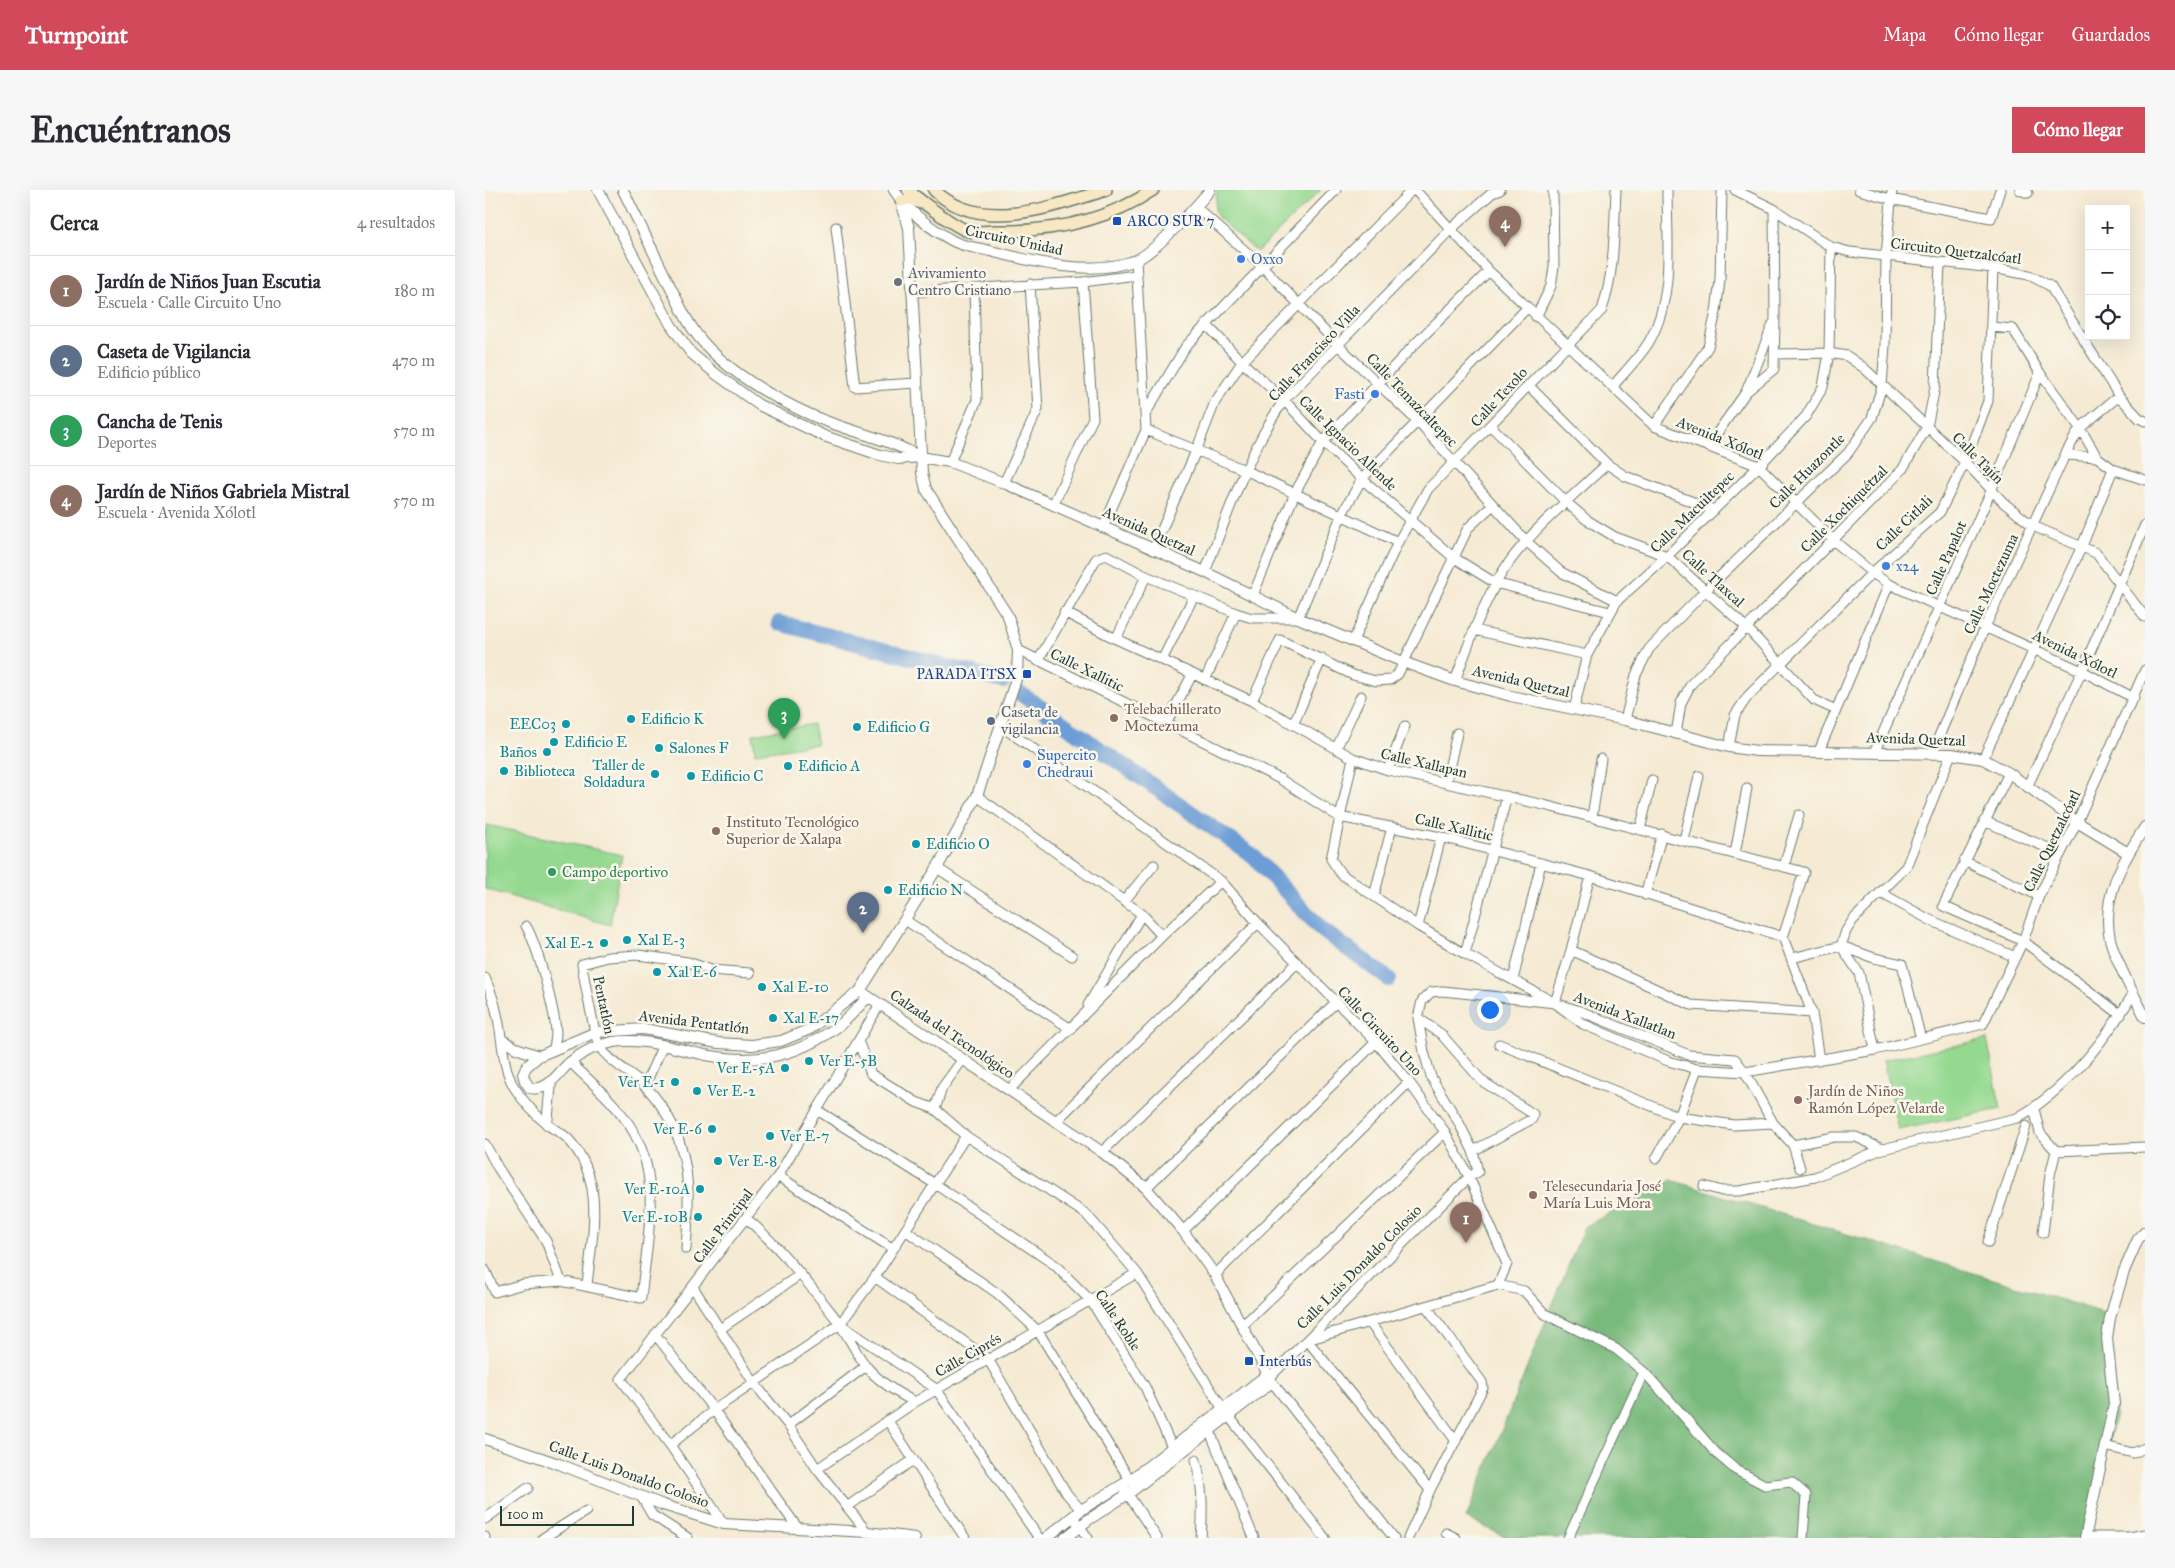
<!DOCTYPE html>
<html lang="es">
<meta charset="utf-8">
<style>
body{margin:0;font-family:"IM FELL Great Primer",serif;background:#f7f7f7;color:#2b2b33}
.controls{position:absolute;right:15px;top:15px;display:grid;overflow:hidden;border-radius:0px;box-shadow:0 5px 20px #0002}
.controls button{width:45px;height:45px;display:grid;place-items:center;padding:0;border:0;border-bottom:1px solid #e1e1e2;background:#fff;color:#2b2b33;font:25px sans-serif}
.scale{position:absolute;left:15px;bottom:12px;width:134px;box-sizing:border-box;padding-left:5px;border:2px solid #1f3d34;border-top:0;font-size:14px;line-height:18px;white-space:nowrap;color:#1f3d34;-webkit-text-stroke:4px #fbf7ec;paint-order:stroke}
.you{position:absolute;left:1004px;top:819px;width:18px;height:18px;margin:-12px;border:4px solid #fff;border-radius:50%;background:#1a73e8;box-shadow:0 0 0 8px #1a73e833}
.badge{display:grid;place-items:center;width:32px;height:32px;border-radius:50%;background:#d1495b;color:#fff;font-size:16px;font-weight:700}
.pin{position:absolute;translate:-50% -41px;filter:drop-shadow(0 1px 2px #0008)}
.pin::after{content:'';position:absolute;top:26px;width:18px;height:15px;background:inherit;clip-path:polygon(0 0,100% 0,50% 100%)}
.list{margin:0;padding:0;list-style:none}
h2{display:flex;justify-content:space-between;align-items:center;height:65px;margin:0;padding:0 20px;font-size:21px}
h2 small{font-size:16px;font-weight:400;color:#7c7c81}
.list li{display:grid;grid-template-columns:32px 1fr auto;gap:15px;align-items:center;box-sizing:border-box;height:70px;padding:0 20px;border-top:1px solid #e1e1e2}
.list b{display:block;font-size:19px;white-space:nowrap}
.list p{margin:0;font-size:16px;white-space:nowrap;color:#7c7c81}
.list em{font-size:16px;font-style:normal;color:#7c7c81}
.icon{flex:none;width:28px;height:28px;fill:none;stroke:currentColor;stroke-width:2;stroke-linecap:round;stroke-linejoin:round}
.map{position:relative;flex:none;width:1660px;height:1348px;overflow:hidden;border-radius:0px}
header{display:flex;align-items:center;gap:30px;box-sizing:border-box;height:70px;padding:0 25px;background:#d1495b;color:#fff}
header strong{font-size:24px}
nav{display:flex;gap:28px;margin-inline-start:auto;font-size:18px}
.intro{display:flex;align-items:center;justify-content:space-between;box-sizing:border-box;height:120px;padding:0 30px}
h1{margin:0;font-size:35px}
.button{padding:12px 22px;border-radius:0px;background:#d1495b;color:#fff;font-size:18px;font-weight:700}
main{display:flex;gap:30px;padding:0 30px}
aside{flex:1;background:#fff;border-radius:0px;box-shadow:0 5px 20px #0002}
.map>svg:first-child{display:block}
.green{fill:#95d991;stroke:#5a8b62}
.forest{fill:#78b97b;stroke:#4c7b58}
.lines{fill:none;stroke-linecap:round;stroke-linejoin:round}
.river{stroke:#6c9dd6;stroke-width:16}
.minor-casing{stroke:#6a7a6c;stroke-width:11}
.tertiary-casing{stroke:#6a7a6c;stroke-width:12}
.secondary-casing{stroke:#6a7a6c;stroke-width:14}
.minor{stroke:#fff;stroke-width:9}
.tertiary{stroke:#fff;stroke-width:10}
.secondary{stroke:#f7e8c3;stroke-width:11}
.transit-dot{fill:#1a4fb4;stroke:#fbf7ec;stroke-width:2}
.shop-dot{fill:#3f7fe0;stroke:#fbf7ec;stroke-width:2}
.worship-dot{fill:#6b7280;stroke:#fbf7ec;stroke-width:2}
.education-dot{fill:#8d6e63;stroke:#fbf7ec;stroke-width:2}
.culture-dot{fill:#0f9aa8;stroke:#fbf7ec;stroke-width:2}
.service-dot{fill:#5c6f8a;stroke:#fbf7ec;stroke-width:2}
.leisure-dot{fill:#2e9e5b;stroke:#fbf7ec;stroke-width:2}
.labels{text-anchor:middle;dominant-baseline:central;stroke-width:5;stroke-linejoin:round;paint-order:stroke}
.transit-label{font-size:15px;fill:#164399;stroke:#fbf7ec;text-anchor:start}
.street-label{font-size:15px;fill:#1f3d34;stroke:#fbf7ec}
.shop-label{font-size:15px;fill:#366cbe;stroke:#fbf7ec;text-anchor:start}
.worship-label{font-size:15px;fill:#5b616d;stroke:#fbf7ec;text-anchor:start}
.education-label{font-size:15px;fill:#785e54;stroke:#fbf7ec;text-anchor:start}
.service-label{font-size:15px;fill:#4e5e75;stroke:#fbf7ec;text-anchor:start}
.culture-label{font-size:15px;fill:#0d838f;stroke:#fbf7ec;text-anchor:start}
.leisure-label{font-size:15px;fill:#27864d;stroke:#fbf7ec;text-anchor:start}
</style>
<header>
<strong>Turnpoint</strong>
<nav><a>Mapa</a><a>Cómo llegar</a><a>Guardados</a></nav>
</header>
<div class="intro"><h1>Encuéntranos</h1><a class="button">Cómo llegar</a></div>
<main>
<aside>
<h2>Cerca<small>4 resultados</small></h2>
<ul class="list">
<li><span class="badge" style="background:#8d6e63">1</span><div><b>Jardín de Niños Juan Escutia</b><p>Escuela · Calle Circuito Uno</p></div><em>180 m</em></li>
<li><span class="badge" style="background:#5c6f8a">2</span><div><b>Caseta de Vigilancia</b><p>Edificio público</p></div><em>470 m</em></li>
<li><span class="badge" style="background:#2e9e5b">3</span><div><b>Cancha de Tenis</b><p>Deportes</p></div><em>570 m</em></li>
<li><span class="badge" style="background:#8d6e63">4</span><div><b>Jardín de Niños Gabriela Mistral</b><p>Escuela · Avenida Xólotl</p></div><em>570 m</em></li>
</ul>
</aside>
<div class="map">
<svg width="1660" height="1348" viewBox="0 0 1660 1348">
<rect width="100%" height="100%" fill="#fbf7ec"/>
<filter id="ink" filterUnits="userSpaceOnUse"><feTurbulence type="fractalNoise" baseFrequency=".02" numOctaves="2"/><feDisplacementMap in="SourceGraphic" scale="10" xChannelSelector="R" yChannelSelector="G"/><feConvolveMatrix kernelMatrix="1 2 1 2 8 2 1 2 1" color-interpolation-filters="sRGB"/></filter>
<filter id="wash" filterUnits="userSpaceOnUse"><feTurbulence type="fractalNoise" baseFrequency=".0096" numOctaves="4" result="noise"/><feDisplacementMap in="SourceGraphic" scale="20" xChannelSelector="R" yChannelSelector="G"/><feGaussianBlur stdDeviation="1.12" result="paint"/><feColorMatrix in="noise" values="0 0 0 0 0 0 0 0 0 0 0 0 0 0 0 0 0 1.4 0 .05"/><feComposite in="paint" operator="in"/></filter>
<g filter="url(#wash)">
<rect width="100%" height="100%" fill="#f5ead3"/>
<path class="green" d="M732 0H836L772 62 733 27 730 21Z
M328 534 332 554 270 563 268 544Z
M2 635 137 665 125 735 0 699V642Z
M1502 849 1516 919 1413 940 1398 870Z"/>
<path class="forest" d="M1186 990 1622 1124 1631 1224 1597 1348H1023L981 1328 1099 1037Z"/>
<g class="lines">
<path class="river" d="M294 433 518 491
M536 504 767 665 837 740 904 789"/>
</g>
</g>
<g filter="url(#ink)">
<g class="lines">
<defs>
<path id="minor" d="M930 0 1004 81 1169 236 1274 276 1347 349 1387 383 1404 394 1597 481 1649 508
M1250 0 1289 19 1346 57 1365 62 1508 78 1544 85 1565 96 1634 206 1654 228 1660 231
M1374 0 1405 9 1506 28 1515 0
M1535 0 1543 3
M711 17 777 76 854 156 932 231 1041 351 1076 382 1132 411
M351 37 370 197 431 193
M427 102 598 92 651 85
M1051 127 1066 96 1069 77 1068 0
M721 134 757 172 799 210 838 252 877 289 968 367 1010 393 1125 422
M1506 137 1528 139 1555 183 1595 238 1612 267 1628 279 1660 290
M1290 164 1344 163 1362 166 1379 178 1480 272 1519 313 1548 336 1611 363 1660 427
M1043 195 1122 274 1140 286 1229 320
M1127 197C1139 183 1154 168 1164 152 1190 107 1182 50 1182 0
M1261 202 1289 179 1290 126 1289 19
M661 223 701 156 851 0
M1006 236 1082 313 1102 330 1130 347 1182 366 1261 437 1329 510 1351 520
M1169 236 1223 157 1231 122 1235 90 1237 0
M661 240 760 280 913 352
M1223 256 1261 202 1288 134
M1580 265 1612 267
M465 272 492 210 489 98
M519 293 553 219 545 94
M568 315 608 228 598 92
M618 338 661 240 651 70
M668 360 711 261 730 212 757 172 927 0
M720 382C743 324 763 262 799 210L966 39 1007 3 1015 0
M768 405 810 303 838 252 930 154 1004 81
M579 422 631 449 767 511 868 568 903 580 1059 615 1319 682 1298 747
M989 440 1102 465
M631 449 661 386
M868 451 913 352 943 299 1117 120C1130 81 1129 41 1131 0
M533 460 795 589 854 627 956 647 1105 686 1298 747 1327 823 1334 870
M677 470 709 406
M553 471 611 369 621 365 661 386 751 423 767 428H813L857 324 877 289 1042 118
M720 490 751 423
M970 491C982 459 993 426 1010 395 1033 350 1085 309 1122 274
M767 511 795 450 868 485 891 491 905 490 913 484 983 338 1008 315
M1089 519 1102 465 1132 411 1182 366 1274 276 1321 226 1338 197 1344 163 1346 57
M1140 530 1151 485 1164 459 1222 399 1363 263 1387 228 1397 196 1400 155 1401 66 1407 0
M681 534 707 485
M808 535 837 468
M516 536 736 691 773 733 891 852 924 892 960 942 984 987 1022 1074 1013 1095 822 1150 945 1300
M1191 544 1196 513 1206 494 1417 280 1442 237 1450 197 1455 72
M1244 557 1250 525 1263 506 1387 383 1455 322 1480 272 1503 211 1508 78
M851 559 876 506
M1334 561 1404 394
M1389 563 1506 301 1555 183
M1447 563 1500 437 1580 265 1595 238 1634 206
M868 568 846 669 856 684 933 736 980 764 1070 813 1095 821 1204 865 1250 869 1260 882 1390 860 1498 834 1538 751 1554 706 1592 632 1660 480
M1498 569 1597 356 1628 279
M903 580 920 536
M1524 583 1458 716 1538 751 1636 825
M961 592 972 543
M1542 597 1597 481 1660 335
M492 606 657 724 677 746
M1107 627 1116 569
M1499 631 1575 663
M1155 640 1167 590
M1199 650 1214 586
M1250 664 1262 598
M1479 671 1554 706
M1299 676 1314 625
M452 678 587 766
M1396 703 1445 730 1530 767
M1160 705 1177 644
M889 706 907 637
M639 711 669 675
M420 730 586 839
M41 736C52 754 71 824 71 844 71 849 69 855 69 860
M933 736 956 647
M1356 756 1361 741 1368 730 1421 677 1466 564
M1356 756 1389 768 1417 774 1436 849
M1356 756 1374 783 1390 860
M1086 760 1206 815 1327 823
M980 764 1022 606
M1307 768 1356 756
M0 788C4 798 9 809 11 820 18 845 16 875 29 897 38 911 49 924 62 934 69 940 78 943 84 950 121 991 107 1045 102 1095
M1028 790 1056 673
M1070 813 1086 760 1105 686
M603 815 657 724
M933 828 956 844 997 891 1048 924 1047 929 988 961
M373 851 386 884 431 912 450 919 481 946 601 1024 652 1083 738 1219 840 1348
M1014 854 1194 927 1249 935 1288 933
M160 895 178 855
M524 900 677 746 736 691
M450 919 457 898 478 869
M1549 919 1555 943 1571 961 1660 957
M332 920 450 994 570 1075 606 1111 660 1197 687 1257
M571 931 773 733
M0 954 13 978 61 1051 76 1091
M1308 955 1315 978
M617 962 812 773
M1171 969 1194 927 1212 879
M293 986 407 1058
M1219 996 1237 1001H1254L1330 987 1397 959 1532 928C1582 900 1619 852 1648 804
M661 998 850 813
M261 1028C297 1059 323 1093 352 1130 363 1145 370 1162 381 1176 394 1192 412 1203 430 1212
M420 1040 512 1103 553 1141 645 1290
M698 1041 891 852
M1558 1043 1565 985 1571 961
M1503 1052 1541 936
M201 1059C204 1018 207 975 188 936 181 922 171 907 160 896 146 882 125 873 114 856 111 851 98 784 97 774L123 767 153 765 203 772 226 780 265 783
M0 1080 10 1102 38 1094 76 1091 156 1108C161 1060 175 999 154 953 141 921 109 895 85 872
M730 1085 924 892
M390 1087 503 1169 582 1304 596 1320
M1013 1095 1039 1101 1060 1124 1131 1159 1159 1182 1180 1205 1231 1263 1251 1280 1280 1295 1306 1292 1321 1305 1318 1348
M208 1097 269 1193 303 1235 332 1279 382 1342
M885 1133 971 1251
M355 1134 451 1199 554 1348
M757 1136 960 942
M235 1139 316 1084
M170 1144 229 1220 312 1337
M785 1187 984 987 993 982 988 961 974 933 946 887 939 862 933 828 937 811 946 802 958 801 1070 813 1098 834 1183 871 1212 879 1260 882 1288 933 1308 955 1349 947H1371L1397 959
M787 1192 909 1348
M403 1231 480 1348
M303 1235 381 1176
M725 1242 769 1348
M185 1255 229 1220 355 1134 390 1087 481 946
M1620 1256 1648 1263 1660 1258
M711 1270C718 1297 718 1321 716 1348
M332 1279 430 1212 652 1083
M637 1295 672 1348
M156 1306 167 1325 203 1348
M362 1317 428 1270
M588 1327 603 1348
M0 1329 43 1298
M239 1334 185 1255 136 1189 293 986 395 814
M961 1343 971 1348
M0 1347V1348
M1600 1347H1645L1660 1344
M58 1348 101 1321
M923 1348 945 1300 998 1198 997 1192 941 1116
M1083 1348 1159 1182"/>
<path id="tertiary" d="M113 0 186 135 206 163 231 184 274 215 339 246 395 265 413 269 435 267 465 272 519 293 720 382 813 428 918 472 970 491 1026 506 1140 530 1244 557 1272 561 1466 564 1498 569 1524 583 1592 632 1643 663
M138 0C153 31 168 61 183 92 193 111 202 134 217 151 244 182 289 208 326 225 361 241 401 247 435 267
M409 0C424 23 445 38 468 51 479 57 494 58 505 61 550 72 606 87 651 70 670 62 711 17 725 0
M1660 637C1638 670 1616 707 1625 749 1631 773 1649 804 1660 827
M378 803 617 962 661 998 698 1041 730 1085 787 1192 643 1304 603 1330 580 1348
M383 807C374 816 366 826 356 834 309 870 263 876 207 862 181 856 155 848 128 852 113 855 97 862 84 873 73 883 63 902 45 898L40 891 38 884 41 877 54 866 111 842 159 839 233 853 267 855 296 851 325 839 375 801 452 678 492 606 532 486 533 460 523 426 441 299 437 283 424 38 416 11
M17 850 31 858 54 866
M62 934 66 892
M0 1249 74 1274 178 1315 239 1334 382 1342 430 1348
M561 1348 596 1320 645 1290 783 1184
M1600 1348 1629 1214 1622 1148 1625 1128 1639 1081 1653 1049 1660 1042"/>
<path id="secondary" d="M423 0C434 10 470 37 483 41 491 43 502 41 510 41 565 42 622 31 668 0
M449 0C495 45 569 16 621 0
M416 11 425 9 435 13"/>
</defs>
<use href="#minor" class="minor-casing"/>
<use href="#tertiary" class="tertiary-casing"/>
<use href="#secondary" class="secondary-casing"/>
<use href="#minor" class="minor"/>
<use href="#tertiary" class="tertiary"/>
<use href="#secondary" class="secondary"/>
</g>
</g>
<g class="transit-dot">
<rect x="627" y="26" width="10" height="10" rx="2.5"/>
<rect x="537" y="479" width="10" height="10" rx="2.5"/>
<rect x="759" y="1166" width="10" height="10" rx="2.5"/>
</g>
<g class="shop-dot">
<circle cx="756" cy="69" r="5"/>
<circle cx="890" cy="204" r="5"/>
<circle cx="1401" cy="376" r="5"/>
<circle cx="542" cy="574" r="5"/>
</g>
<circle class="worship-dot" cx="413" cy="92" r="5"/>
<g class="education-dot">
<circle cx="629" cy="528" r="5"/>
<circle cx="231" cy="641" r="5"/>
<circle cx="1313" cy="910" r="5"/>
<circle cx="1048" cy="1005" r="5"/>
</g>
<g class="culture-dot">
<circle cx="146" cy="529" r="5"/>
<circle cx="81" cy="534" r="5"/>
<circle cx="372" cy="537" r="5"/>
<circle cx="69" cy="552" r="5"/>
<circle cx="174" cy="558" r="5"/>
<circle cx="62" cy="562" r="5"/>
<circle cx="303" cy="576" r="5"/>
<circle cx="19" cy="581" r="5"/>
<circle cx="170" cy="584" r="5"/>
<circle cx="206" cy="586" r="5"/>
<circle cx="431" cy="654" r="5"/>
<circle cx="403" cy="700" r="5"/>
<circle cx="142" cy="750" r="5"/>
<circle cx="119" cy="753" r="5"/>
<circle cx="172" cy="782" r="5"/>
<circle cx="277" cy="797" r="5"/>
<circle cx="288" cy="828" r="5"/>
<circle cx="324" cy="871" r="5"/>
<circle cx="300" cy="878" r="5"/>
<circle cx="190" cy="892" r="5"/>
<circle cx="212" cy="901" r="5"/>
<circle cx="227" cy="939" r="5"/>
<circle cx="285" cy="946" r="5"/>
<circle cx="233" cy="971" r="5"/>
<circle cx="215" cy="999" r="5"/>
<circle cx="213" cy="1027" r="5"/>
</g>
<circle class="service-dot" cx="506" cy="531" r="5"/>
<circle class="leisure-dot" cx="67" cy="682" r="5"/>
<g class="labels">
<g class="transit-label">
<text x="642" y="31">ARCO SUR 7</text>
<text x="532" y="484" text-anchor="end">PARADA ITSX</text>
<text x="774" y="1171">Interbús</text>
</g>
<g class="street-label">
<text transform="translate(529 50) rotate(12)">Circuito Unidad</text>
<text transform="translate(1471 61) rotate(7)">Circuito Quetzalcóatl</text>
<text transform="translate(829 163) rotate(-47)">Calle Francisco Villa</text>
<text transform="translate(1014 207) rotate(-47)">Calle Texolo</text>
<text transform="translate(927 210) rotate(46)">Calle Temazcaltepec</text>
<text transform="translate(1235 248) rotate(22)">Avenida Xólotl</text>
<text transform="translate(863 253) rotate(44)">Calle Ignacio Allende</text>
<text transform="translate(1493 268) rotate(45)">Calle Tajín</text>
<text transform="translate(1322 281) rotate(-45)">Calle Huazontle</text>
<text transform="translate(1359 319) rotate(-45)">Calle Xochiquétzal</text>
<text transform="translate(1207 322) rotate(-44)">Calle Macuiltepec</text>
<text transform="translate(1419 333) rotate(-44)">Calle Citlali</text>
<text transform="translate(664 341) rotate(24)">Avenida Quetzal</text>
<text transform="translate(1461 368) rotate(-66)">Calle Papalot</text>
<text transform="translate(1228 388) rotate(42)">Calle Tlaxcal</text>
<text transform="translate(1506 394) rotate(-65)">Calle Moctezuma</text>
<text transform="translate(1590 464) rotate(26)">Avenida Xólotl</text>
<text transform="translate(602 480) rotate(26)">Calle Xallitic</text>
<text transform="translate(1036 491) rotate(13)">Avenida Quetzal</text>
<text transform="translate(1431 549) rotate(2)">Avenida Quetzal</text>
<text transform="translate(939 573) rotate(13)">Calle Xallapan</text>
<text transform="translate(969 637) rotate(13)">Calle Xallitic</text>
<text transform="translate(1567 651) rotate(-64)">Calle Quetzalcóatl</text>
<text transform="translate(119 815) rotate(78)">Pentatlón</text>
<text transform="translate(1140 825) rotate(21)">Avenida Xallatlan</text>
<text transform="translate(209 832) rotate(7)">Avenida Pentatlón</text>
<text transform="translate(895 841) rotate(47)">Calle Circuito Uno</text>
<text transform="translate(467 844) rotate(34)">Calzada del Tecnológico</text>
<text transform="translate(238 1036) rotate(-53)">Calle Principal</text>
<text transform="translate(874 1077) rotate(-45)">Calle Luis Donaldo Colosio</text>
<text transform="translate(633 1130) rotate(56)">Calle Roble</text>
<text transform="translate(483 1165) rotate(-30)">Calle Ciprés</text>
<text transform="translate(144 1284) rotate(20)">Calle Luis Donaldo Colosio</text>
</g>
<g class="shop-label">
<text x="766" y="69">Oxxo</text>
<text x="880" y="204" text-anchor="end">Fasti</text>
<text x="1411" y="376">x24</text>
<text x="552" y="565">Supercito<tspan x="552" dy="17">Chedraui</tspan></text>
</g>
<g class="worship-label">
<text x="423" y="83">Avivamiento<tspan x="423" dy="17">Centro Cristiano</tspan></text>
</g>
<g class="education-label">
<text x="639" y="519">Telebachillerato<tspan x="639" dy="17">Moctezuma</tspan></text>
<text x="241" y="632">Instituto Tecnológico<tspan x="241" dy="17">Superior de Xalapa</tspan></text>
<text x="1323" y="901">Jardín de Niños<tspan x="1323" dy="17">Ramón López Velarde</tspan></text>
<text x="1058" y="996">Telesecundaria José<tspan x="1058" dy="17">María Luis Mora</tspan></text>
</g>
<g class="service-label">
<text x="516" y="522">Caseta de<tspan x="516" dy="17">vigilancia</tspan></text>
</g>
<g class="culture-label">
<text x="156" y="529">Edificio K</text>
<text x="71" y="534" text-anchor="end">EEC03</text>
<text x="382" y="537">Edificio G</text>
<text x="79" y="552">Edificio E</text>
<text x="184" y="558">Salones F</text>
<text x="52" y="562" text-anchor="end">Baños</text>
<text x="160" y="575" text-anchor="end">Taller de<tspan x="160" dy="17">Soldadura</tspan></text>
<text x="313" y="576">Edificio A</text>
<text x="29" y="581">Biblioteca</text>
<text x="216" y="586">Edificio C</text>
<text x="441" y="654">Edificio O</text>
<text x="413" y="700">Edificio N</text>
<text x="152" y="750">Xal E-3</text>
<text x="109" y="753" text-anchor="end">Xal E-2</text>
<text x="182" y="782">Xal E-6</text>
<text x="287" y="797">Xal E-10</text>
<text x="298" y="828">Xal E-17</text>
<text x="334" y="871">Ver E-5B</text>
<text x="290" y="878" text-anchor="end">Ver E-5A</text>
<text x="180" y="892" text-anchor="end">Ver E-1</text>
<text x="222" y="901">Ver E-2</text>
<text x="217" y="939" text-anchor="end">Ver E-6</text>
<text x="295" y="946">Ver E-7</text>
<text x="243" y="971">Ver E-8</text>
<text x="205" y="999" text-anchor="end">Ver E-10A</text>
<text x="203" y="1027" text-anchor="end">Ver E-10B</text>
</g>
<g class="leisure-label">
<text x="77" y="682">Campo deportivo</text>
</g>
</g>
</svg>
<div class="controls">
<button>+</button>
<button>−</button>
<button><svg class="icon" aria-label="locate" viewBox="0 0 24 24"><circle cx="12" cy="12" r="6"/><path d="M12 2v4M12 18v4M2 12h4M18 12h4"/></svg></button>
</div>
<div class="scale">100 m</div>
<div class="you"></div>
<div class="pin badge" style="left:981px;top:1053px;background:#8d6e63">1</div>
<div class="pin badge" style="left:378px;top:743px;background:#5c6f8a">2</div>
<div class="pin badge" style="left:299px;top:549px;background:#2e9e5b">3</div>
<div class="pin badge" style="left:1020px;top:57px;background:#8d6e63">4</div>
</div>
</main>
